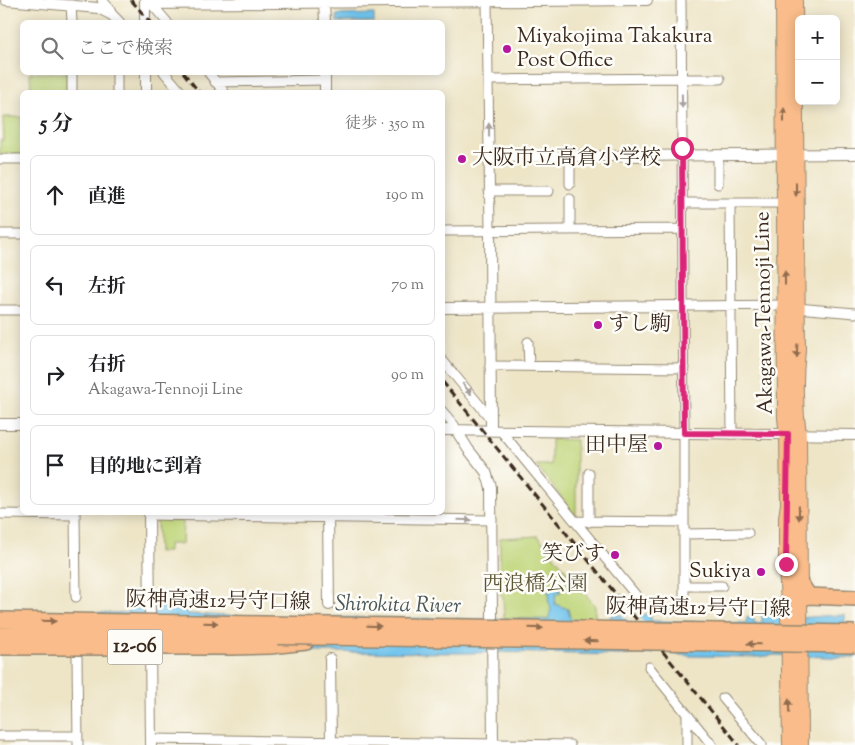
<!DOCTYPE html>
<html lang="ja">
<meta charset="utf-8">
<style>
body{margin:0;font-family:"Sorts Mill Goudy","Noto Serif JP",serif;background:#f2f2f2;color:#202124}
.controls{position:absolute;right:15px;top:15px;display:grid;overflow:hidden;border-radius:8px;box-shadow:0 2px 12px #0003}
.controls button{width:45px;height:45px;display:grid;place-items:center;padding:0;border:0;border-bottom:1px solid #e0e0e0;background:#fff;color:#202124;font:25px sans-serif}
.stop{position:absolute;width:15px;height:15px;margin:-11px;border:4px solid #db2777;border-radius:50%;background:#fff}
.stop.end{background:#db2777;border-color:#fff;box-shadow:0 1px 5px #0008}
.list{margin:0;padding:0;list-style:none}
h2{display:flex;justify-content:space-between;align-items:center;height:65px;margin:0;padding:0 20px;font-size:21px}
h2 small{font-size:16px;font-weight:400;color:#757577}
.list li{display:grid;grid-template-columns:32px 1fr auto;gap:15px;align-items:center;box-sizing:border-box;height:80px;margin:0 10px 10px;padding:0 10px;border:1px solid #e0e0e0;border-radius:8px}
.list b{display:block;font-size:19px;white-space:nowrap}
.list p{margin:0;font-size:16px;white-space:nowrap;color:#757577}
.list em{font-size:16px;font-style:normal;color:#757577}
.icon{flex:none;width:28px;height:28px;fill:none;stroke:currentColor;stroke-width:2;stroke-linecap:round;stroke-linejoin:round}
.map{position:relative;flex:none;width:855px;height:745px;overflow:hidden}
.search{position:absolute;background:#fff;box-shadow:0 2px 12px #0003;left:20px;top:20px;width:425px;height:55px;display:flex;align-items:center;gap:12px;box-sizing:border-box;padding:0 18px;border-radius:8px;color:#757577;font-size:19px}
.panel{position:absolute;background:#fff;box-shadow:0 2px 12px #0003;left:20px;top:90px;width:425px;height:425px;border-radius:8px}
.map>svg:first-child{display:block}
.green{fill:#bfd579;stroke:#7d804c}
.water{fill:#6fc3ec;stroke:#557685}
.pier{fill:#eee5c7}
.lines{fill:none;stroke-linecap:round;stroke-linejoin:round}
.minor-casing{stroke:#948872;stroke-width:11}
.tertiary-casing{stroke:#948872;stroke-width:12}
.primary-casing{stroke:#948872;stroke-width:16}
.motorway-casing{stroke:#948872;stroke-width:18}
.minor{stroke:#fff;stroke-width:9}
.tertiary{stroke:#fff;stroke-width:10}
.primary{stroke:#f9bc8a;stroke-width:14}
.motorway{stroke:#f9bc8a;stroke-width:15}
.rail{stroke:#3b2a1e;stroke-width:3;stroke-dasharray:8 4;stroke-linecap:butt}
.motorway-bridge-casing{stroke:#948872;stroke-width:18;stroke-linecap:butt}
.motorway-bridge{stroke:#f9bc8a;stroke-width:15}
.oneway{fill:#a79f9a}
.oneway2{fill:#906c4f}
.route{stroke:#db2777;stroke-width:6}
.poi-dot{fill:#b5179e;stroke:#fdfcf7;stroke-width:2}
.labels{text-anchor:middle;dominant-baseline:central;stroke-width:5;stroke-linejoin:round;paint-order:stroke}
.shield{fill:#fdfcf7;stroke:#75695f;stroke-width:1}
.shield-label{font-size:20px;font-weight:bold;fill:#3b2a1e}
.poi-label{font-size:21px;fill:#3b2a1e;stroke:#fdfcf7;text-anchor:start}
.street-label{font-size:21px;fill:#3b2a1e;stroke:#fdfcf7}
.park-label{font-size:21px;fill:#5c5535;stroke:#fdfcf7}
.water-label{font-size:22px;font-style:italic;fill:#4b585c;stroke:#fdfcf7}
</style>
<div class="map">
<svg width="855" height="745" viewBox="0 0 855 745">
<rect width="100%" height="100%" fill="#fdfcf7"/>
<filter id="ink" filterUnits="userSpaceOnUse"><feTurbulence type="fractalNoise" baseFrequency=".02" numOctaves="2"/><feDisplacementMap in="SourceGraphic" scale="10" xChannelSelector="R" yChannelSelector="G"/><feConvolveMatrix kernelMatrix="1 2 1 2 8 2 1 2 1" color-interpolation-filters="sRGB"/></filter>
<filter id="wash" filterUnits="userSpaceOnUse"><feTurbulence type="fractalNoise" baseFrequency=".0096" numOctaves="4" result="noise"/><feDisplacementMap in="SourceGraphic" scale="20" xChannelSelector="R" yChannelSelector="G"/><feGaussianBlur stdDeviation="1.12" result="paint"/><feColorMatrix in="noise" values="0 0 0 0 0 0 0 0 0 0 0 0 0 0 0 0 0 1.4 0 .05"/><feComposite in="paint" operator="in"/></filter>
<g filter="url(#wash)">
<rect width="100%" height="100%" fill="#eee5c7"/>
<path class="green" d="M30 73H68V92H31Z
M3 117H22V154H0V140H4Z
M551 439 576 440V516L536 465H551Z
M157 520 183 521 182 544H168V552H158Z
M538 536 595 606V621L504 618 503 596 500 594V538Z"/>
<path class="water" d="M374 14V22H337V15Z
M548 587H560V593H556L555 604 568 609 571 620 610 621 611 615H642L651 613V621L746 623 747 617 754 618V623H762V614C790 622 817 615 845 615V623L855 624V658L775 655 758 657 690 656 668 653 619 655 504 652 466 653 324 652 0 646V612L127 613 128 608 188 607V614L232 616 548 620 551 609 548 599 550 593H548Z"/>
<path class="pier" d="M620 612H635L672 656H656Z"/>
</g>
<g filter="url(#ink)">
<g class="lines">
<defs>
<path id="minor" d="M102 0 109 8 112 15
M148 0 167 22
M487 0 490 231
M681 0 684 433V599L682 605
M71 5 72 22
M72 72V92
M164 72 181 92
M208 72 224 92
M681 79H720
M488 80 681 78
M215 82 325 80
M117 92V72
M570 156V184
M0 159H22
M718 184V155
M489 191H549
M570 199V230
M682 203H784
M730 203 732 434
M442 231 682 229
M0 234H22
M683 306 785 305 797 308 855 313
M0 310H22
M528 342 529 366
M442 360 491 419
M490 366 684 368
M442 411 454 425 456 430
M501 431 643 604
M589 473V522
M75 512 76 597
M0 514 75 515
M149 515 492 520
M575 521 684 522
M684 534 748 533
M684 586H722
M77 656 78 745
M649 667 712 745
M723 698 762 745
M0 736H78
M151 739 570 745
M687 745V714"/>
<path id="tertiary" d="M6 0 98 8 112 15 119 22
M145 0V22
M324 2 325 22
M145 4 647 0
M146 72V92
M325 72V92
M489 157 855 154
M490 231 491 430
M442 308 683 306
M0 424H22
M442 430 855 435
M456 430 468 449 486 472 491 487 493 745
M149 512 150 627
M328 512 329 605
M150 641 151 745
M330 659 331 745"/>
<path id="primary" d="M783 0 785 418 787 435 788 504 786 517V564L788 606 790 745
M795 0 798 350C795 378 795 407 799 435L801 745"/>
<path id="motorway" d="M800 583 809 596 855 598
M788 606 792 602 809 596
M270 646 306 642"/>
</defs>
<use href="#minor" class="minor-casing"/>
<use href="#tertiary" class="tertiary-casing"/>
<use href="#primary" class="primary-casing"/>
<use href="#motorway" class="motorway-casing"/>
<use href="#minor" class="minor"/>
<use href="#tertiary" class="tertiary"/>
<use href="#primary" class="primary"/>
<use href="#motorway" class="motorway"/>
<path class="rail" d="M131 0 150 22
M183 72 199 92
M442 381 739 745"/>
<defs>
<path id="motorway-bridge" d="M0 620 855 633
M0 635H174L855 645
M0 647H232L270 646"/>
</defs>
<use href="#motorway-bridge" class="motorway-bridge-casing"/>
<use href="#motorway-bridge" class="motorway-bridge"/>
</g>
<defs><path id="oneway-solid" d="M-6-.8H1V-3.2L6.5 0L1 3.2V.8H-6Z" transform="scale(1.25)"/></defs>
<g class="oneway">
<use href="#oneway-solid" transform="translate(682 101) rotate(89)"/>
<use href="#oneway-solid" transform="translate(489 130) rotate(-91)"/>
<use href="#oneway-solid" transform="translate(467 389) rotate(51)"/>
<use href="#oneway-solid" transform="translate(465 520) rotate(1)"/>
</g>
<g class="oneway2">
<use href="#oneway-solid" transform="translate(784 115) rotate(-90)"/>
<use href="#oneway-solid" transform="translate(796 189) rotate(90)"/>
<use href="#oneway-solid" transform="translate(785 278) rotate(-90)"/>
<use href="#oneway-solid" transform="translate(797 351) rotate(93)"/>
<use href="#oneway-solid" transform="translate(799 513) rotate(89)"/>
<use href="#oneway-solid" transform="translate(49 621) rotate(1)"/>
<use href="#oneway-solid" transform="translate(211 623) rotate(1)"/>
<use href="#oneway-solid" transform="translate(374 626) rotate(1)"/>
<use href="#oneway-solid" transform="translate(536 628) rotate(1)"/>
<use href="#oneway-solid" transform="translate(591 641) rotate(-179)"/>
<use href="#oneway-solid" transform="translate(754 644) rotate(-179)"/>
<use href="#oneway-solid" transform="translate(789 706) rotate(-91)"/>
</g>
</g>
<g class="lines" filter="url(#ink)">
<path class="route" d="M682 148 684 433 788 434 786 564"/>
</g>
<g class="poi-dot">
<circle cx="507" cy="49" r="5"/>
<circle cx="462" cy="159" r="5"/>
<circle cx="598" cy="325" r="5"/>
<circle cx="658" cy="446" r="5"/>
<circle cx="615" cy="555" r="5"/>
<circle cx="761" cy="572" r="5"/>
</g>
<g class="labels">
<rect class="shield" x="107.5" y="629.5" width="55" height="35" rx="4"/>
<g class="shield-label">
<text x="135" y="647">12-06</text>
</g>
<g class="poi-label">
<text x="517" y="37">Miyakojima Takakura<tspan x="517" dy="24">Post Office</tspan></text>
<text x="472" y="159">大阪市立高倉小学校</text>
<text x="608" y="325">すし駒</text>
<text x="648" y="446" text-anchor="end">田中屋</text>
<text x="605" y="555" text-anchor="end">笑びす</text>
<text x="751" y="572" text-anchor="end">Sukiya</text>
</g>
<g class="street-label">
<text transform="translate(765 313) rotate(-91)">Akagawa-Tennoji Line</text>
<text transform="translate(218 602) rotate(1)">阪神高速12号守口線</text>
<text transform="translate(698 609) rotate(1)">阪神高速12号守口線</text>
</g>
<g class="park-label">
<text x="535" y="585">西浪橋公園</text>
</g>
<g class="water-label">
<text transform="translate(398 606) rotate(1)">Shirokita River</text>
</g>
</g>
</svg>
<div class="controls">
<button>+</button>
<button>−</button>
</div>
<div class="stop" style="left:682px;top:148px"></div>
<div class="stop end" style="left:786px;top:564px"></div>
<div class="search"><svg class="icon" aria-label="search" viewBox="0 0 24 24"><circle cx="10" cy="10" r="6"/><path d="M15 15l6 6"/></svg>ここで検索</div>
<section class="panel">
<h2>5 分<small>徒歩 · 350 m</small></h2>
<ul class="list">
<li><svg class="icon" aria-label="ahead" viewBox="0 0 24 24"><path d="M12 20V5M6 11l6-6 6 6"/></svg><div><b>直進</b></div><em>190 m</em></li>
<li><svg class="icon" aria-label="left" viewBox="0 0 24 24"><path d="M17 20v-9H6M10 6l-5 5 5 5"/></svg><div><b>左折</b></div><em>70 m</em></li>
<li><svg class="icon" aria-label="right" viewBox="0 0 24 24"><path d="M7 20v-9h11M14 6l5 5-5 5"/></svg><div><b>右折</b><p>Akagawa-Tennoji Line</p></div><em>90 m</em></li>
<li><svg class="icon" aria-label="arrive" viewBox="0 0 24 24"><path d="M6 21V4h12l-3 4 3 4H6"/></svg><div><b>目的地に到着</b></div></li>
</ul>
</section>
</div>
